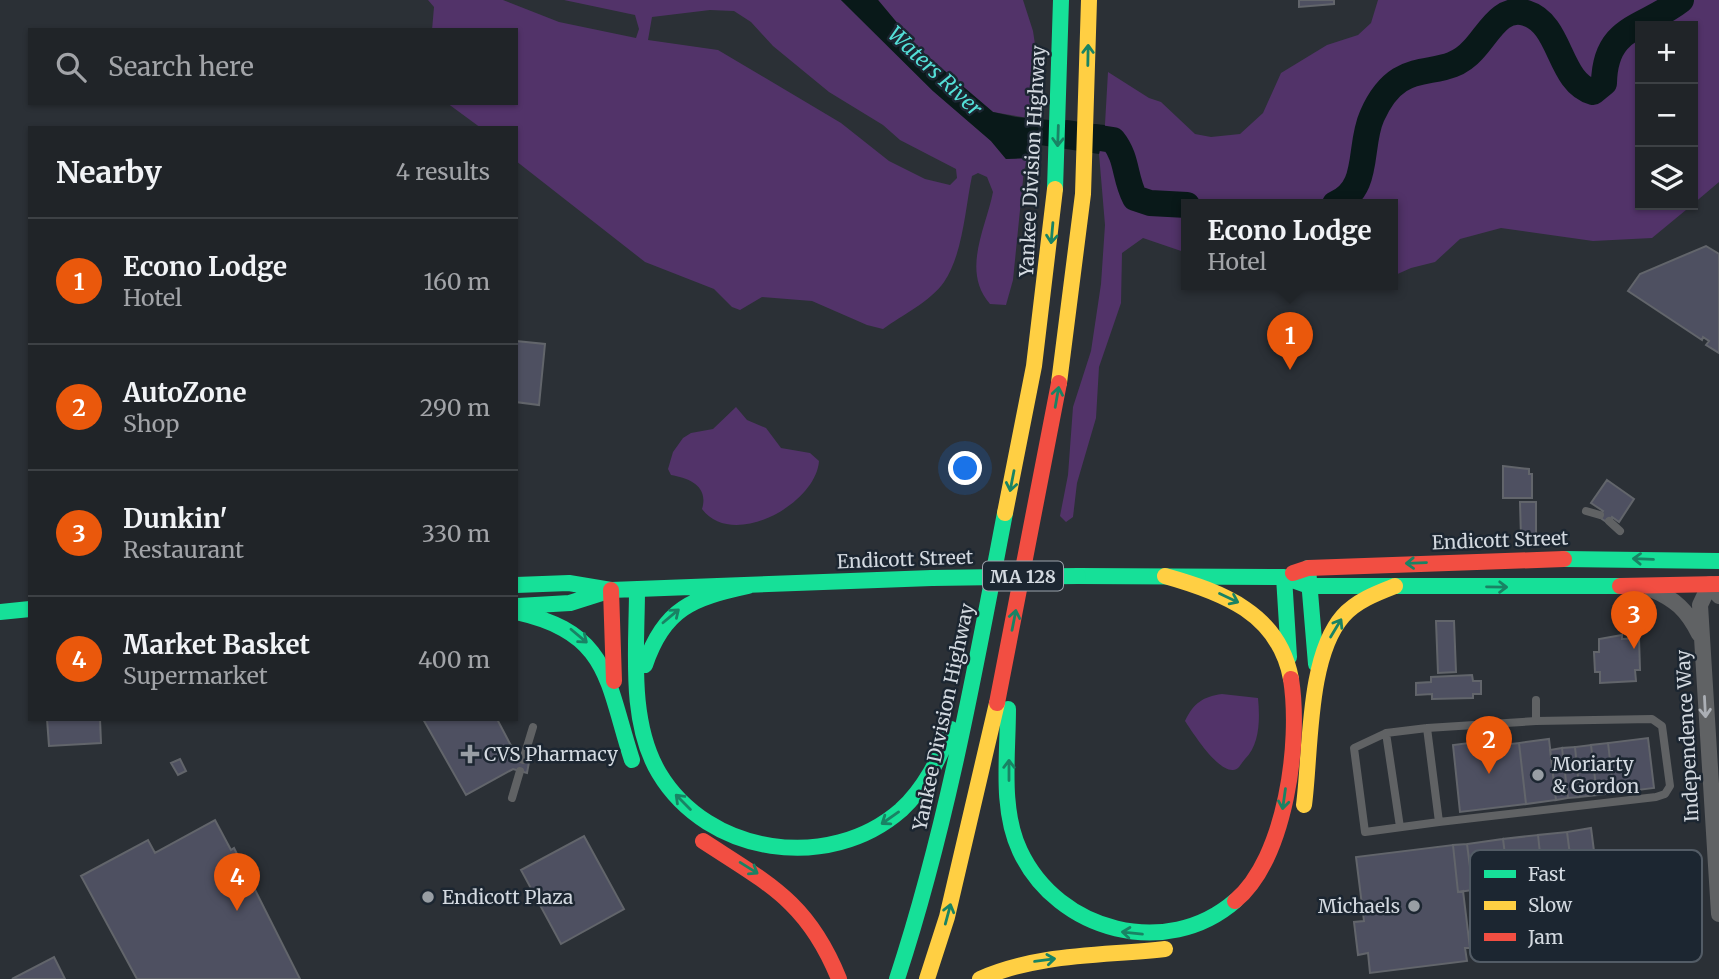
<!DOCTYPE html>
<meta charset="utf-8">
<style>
body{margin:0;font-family:Merriweather,serif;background:#282c30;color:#f1f3f6}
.controls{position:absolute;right:21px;top:21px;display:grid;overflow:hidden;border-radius:0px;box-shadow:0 2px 5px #0004}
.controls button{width:63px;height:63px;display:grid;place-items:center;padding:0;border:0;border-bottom:2px solid #3d4145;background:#202428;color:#f1f3f6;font:35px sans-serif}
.you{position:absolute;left:966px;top:469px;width:24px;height:24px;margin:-18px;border:5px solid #fff;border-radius:50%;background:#1a73e8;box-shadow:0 0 0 10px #1a73e833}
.badge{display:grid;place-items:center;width:46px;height:46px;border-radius:50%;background:#ea580c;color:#fff;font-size:23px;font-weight:700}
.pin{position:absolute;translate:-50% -58px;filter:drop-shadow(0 2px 4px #0008)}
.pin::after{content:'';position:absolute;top:37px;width:24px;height:21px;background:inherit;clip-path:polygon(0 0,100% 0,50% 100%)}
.popup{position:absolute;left:1181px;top:199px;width:217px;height:91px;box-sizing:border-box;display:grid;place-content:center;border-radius:0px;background:#202428;filter:drop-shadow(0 2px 5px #0005);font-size:23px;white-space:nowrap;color:#a2a4a8}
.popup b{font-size:26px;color:#f1f3f6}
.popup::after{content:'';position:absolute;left:50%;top:100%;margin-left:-14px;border:14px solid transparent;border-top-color:#202428}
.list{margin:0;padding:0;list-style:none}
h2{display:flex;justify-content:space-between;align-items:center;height:91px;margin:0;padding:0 28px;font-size:30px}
h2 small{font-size:23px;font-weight:400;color:#a2a4a8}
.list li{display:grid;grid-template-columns:46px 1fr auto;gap:21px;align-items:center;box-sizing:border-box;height:126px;padding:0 28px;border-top:2px solid #3d4145}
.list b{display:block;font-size:26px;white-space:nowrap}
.list p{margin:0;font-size:23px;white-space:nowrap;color:#a2a4a8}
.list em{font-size:23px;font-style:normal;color:#a2a4a8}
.icon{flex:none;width:38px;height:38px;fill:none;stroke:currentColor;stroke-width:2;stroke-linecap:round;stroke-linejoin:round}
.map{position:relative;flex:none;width:1719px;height:979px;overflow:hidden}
.search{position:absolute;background:#202428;box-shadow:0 2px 5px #0004;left:28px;top:28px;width:490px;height:77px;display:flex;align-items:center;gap:18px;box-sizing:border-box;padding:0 24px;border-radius:0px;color:#a2a4a8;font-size:26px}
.panel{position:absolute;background:#202428;box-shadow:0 2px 5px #0004;left:28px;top:126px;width:490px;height:595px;border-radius:0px}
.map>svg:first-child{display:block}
.green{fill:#523369;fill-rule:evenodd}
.water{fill:#091919}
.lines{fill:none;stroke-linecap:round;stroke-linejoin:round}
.river{stroke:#091919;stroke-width:26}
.building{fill:#4e5061;stroke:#62656b;stroke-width:2}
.lane{stroke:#606264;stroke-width:8}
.street{stroke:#606264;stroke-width:16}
.fast{stroke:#16e098;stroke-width:16}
.slow{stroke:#ffcf43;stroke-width:16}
.jam{stroke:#f24e42;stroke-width:16}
.fast-bridge{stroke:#16e098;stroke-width:16}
.oneway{stroke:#198364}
.oneway2{stroke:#abafb5}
.poi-dot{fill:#989ea4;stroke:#1c2631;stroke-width:2.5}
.labels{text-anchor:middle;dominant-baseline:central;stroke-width:5;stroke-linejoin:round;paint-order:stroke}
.shield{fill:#1c2631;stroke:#9ca3ac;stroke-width:2}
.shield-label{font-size:18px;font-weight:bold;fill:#d3d9e0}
.street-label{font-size:19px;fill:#d3d9e0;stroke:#1c2631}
.poi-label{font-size:19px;fill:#d3d9e0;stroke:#1c2631;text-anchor:start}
.water-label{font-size:21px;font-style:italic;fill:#54dfd8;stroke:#1c2631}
.key{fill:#1c2631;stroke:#535c66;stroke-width:2}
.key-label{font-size:19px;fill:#d3d9e0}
</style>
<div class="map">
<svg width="1719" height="979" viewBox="0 0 1719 979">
<rect width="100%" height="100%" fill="#2b3036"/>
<path class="green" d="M428 0H503L559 22 636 38 639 29 635 15 564 0H841L933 91 991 141 1006 159 1029 158 1024 170 1013 280 1006 305 990 304C961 271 986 228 993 192L987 177 978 173 972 176C965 209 963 254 944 282 930 302 902 315 883 329L867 325 812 301 762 297 740 310 732 307 714 289 645 262 516 161V128H481L447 103H516V30H432L434 7ZM710 10 734 11 751 22 773 46 829 92 883 125 900 140 956 169 957 178 950 185 925 179 889 161 841 123 718 50 648 40 652 17Z
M878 0H1023L1033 31 1037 58 1030 77 1037 106 1034 119 993 112 919 49Z
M1378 0H1719V182L1693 204V26H1640V205H1692L1652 238 1593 241 1501 228 1460 239 1435 262 1411 268 1393 276V204H1187V253L1143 238 1122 253 1121 303 1099 367 1096 418 1077 483 1073 517 1066 522 1060 516 1068 475 1073 407 1091 351 1101 284 1105 225 1099 154 1105 124 1108 72 1149 98 1161 102 1195 134 1211 137 1240 134 1263 113 1281 73 1327 45 1358 35 1371 23Z
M736 407 747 420 766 428 781 448 810 453 819 461C816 504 733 550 702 509 709 486 689 478 671 475L668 469 673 452 683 438 691 433 713 429Z
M1222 694 1258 698C1260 719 1260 744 1245 759 1241 763 1239 770 1233 770 1217 771 1193 733 1185 721 1194 703 1202 697 1222 694Z"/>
<path class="water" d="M841 0H878L919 49 993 112 1016 117 1105 125 1099 154 1040 145 1029 158 1006 159 991 141 933 91Z"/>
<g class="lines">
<path class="river" d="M1067 133 1113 140C1128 159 1124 177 1135 198L1150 203 1187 205
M1335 204C1371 189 1358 147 1372 116 1401 50 1441 86 1473 50 1488 35 1500 5 1526 13 1562 24 1558 82 1593 92L1604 83C1605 25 1644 29 1681 0"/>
</g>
<path class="building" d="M1299 0H1334V4L1299 7Z
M1706 246 1719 254V353L1706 345 1709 341 1703 337 1702 340 1628 291 1640 274Z
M516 341 545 344 539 405 516 402Z
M1503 466 1529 469V474H1532V498H1503Z
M1607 480 1634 499 1619 522 1612 517 1608 523 1599 517 1603 511 1591 503Z
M1520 502H1536V537L1521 538Z
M1436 621H1454L1456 672 1438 673Z
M1622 635V639L1639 638 1640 670H1635L1636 681 1600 683V672H1595L1594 652H1599V639Z
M1472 675 1473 681H1481V694H1473V698L1432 699V694L1416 695V683L1431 682V677Z
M47 719H100L101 743 49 746Z
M423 719H497L518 759 529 762 527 773 513 769 466 795Z
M1648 738 1654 788 1614 793 1608 743Z
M1502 739V745L1519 743 1526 804 1460 812 1453 745Z
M1549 739 1556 800 1526 804 1519 743Z
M1608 743 1614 793 1597 795 1591 745Z
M1591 745 1597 795 1580 797 1575 747Z
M1575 747 1580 797 1568 798 1562 748Z
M1562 748 1568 798 1556 800 1550 750Z
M180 759 186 771 178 775 171 763Z
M215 820 231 850 234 848 300 979H137L81 876 148 840 155 853Z
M1591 828 1597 874 1573 878 1567 832Z
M1567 832 1573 878 1543 881 1538 835Z
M1538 835 1543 881 1509 886 1503 839Z
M584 836 624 909 561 944 521 870Z
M1503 839 1509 886 1473 890 1467 844Z
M1467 844 1473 890 1458 892 1453 845Z
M1453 845 1458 892 1463 891 1470 948H1465L1467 961 1370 973 1368 953 1358 955 1354 922 1364 921 1356 857Z
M54 957 65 979H12Z"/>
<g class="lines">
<path class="lane" d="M1586 511 1600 515
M1609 521 1620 531
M1536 700V721L1652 719 1662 726 1670 786 1665 794 1656 797 1439 822 1427 728 1536 721
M1427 728 1386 733 1354 748 1365 832 1439 822
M1386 733 1400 827
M523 760 533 727
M512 798 520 771"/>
<path class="street" d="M1651 589C1675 599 1687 610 1699 634
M1719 596 1710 584 1700 605 1719 914"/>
<path class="fast" d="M1055 189 1061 0
M1564 559 1719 561
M1308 568 1316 664
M1078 576 1284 577 1309 586H1620
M1284 577 1289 657
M516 585 569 583 611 590 932 578
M637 590C637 648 628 721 659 773 708 855 829 873 901 810 925 788 939 759 951 729
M518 606 570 603 611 590
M0 612 30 609
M516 612C610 633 606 680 632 760
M645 665C664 608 693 598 748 586
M1008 709C1008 755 1000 809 1020 851 1058 932 1167 960 1235 901
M897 979C947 827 975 670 1005 513"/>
<path class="slow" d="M1059 383 1083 194 1089 0
M1005 513 1034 366 1055 189
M1165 576C1222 592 1279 613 1291 679
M1304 805C1311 752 1307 657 1343 616 1356 601 1377 593 1395 586
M927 979 947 917 997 703
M980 979C1039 953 1102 956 1165 949"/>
<path class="jam" d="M1293 573 1308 568 1564 559
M1620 586 1719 584
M611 590 614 681
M997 703 1059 383
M703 841C769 884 808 902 839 979
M1235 901C1286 858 1301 742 1291 679"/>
<path class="fast-bridge" d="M932 578 1078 576"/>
</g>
<defs><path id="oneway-shaft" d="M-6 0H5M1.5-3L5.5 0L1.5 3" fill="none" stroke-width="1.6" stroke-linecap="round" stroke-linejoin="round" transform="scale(1.75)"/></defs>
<g class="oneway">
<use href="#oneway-shaft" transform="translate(1088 55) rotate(-89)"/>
<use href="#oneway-shaft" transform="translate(1058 136) rotate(92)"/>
<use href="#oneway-shaft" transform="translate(1052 233) rotate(95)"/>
<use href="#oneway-shaft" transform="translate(1057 397) rotate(-80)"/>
<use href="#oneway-shaft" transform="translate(1012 481) rotate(101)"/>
<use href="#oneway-shaft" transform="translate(1643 559) rotate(-178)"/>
<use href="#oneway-shaft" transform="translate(1416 563) rotate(178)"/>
<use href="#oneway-shaft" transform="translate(1497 587) rotate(1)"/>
<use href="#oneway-shaft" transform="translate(1229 598) rotate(25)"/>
<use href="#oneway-shaft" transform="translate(671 616) rotate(-40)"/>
<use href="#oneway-shaft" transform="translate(1014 620) rotate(-79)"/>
<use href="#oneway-shaft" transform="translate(1336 628) rotate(-59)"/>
<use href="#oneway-shaft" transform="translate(579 636) rotate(40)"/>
<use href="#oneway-shaft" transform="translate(1009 770) rotate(-90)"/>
<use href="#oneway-shaft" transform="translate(1284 799) rotate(98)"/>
<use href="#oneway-shaft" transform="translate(683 802) rotate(-135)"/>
<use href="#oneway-shaft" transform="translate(890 818) rotate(145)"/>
<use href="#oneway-shaft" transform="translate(749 868) rotate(32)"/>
<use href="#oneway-shaft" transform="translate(948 914) rotate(-75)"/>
<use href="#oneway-shaft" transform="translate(1132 933) rotate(-174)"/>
<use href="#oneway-shaft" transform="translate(1045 960) rotate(-8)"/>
</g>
<use class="oneway2" href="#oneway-shaft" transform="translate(1705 707) rotate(87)"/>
<g class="poi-dot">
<path d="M466.5 743.5h7v7h7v7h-7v7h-7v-7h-7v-7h7z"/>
<circle cx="1538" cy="775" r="7"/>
<circle cx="428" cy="897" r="7"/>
<circle cx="1414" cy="906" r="7"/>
</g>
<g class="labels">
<rect class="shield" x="983" y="561.5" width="80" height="29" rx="5"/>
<g class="shield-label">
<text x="1023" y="576">MA 128</text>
</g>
<g class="street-label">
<text transform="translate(1032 161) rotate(-87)">Yankee Division Highway</text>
<text transform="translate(1500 540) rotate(-2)">Endicott Street</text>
<text transform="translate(905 559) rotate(-2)">Endicott Street</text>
<text transform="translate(943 717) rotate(-78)">Yankee Division Highway</text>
<text transform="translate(1687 736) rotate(-93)">Independence Way</text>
</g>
<g class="poi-label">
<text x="484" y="754">CVS Pharmacy</text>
<text x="1552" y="764">Moriarty<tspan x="1552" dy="22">&amp; Gordon</tspan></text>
<text x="442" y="897">Endicott Plaza</text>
<text x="1400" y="906" text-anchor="end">Michaels</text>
</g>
<g class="water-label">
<text transform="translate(935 71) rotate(43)">Waters River</text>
</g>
</g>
<rect x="1470" y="850" width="232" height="112" rx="10" class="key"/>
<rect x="1484" y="870" width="32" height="8" fill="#16e098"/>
<rect x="1484" y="901" width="32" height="9" fill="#ffcf43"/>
<rect x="1484" y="933" width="32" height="8" fill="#f24e42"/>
<g class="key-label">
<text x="1528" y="881">Fast</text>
<text x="1528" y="912">Slow</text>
<text x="1528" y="944">Jam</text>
</g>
</svg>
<div class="controls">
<button>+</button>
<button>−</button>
<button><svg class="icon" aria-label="layers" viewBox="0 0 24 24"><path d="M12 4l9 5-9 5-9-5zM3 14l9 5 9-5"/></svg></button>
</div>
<div class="you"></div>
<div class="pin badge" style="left:1290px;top:370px">1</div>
<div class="popup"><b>Econo Lodge</b>Hotel</div>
<div class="pin badge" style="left:1489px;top:774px">2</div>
<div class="pin badge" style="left:1634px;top:649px">3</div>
<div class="pin badge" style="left:237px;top:911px">4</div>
<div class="search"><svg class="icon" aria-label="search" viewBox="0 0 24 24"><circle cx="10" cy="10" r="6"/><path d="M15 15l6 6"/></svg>Search here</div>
<section class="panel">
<h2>Nearby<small>4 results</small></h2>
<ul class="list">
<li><span class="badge">1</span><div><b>Econo Lodge</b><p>Hotel</p></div><em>160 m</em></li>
<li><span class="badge">2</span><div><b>AutoZone</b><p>Shop</p></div><em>290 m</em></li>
<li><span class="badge">3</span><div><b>Dunkin'</b><p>Restaurant</p></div><em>330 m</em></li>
<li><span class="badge">4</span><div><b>Market Basket</b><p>Supermarket</p></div><em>400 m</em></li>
</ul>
</section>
</div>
